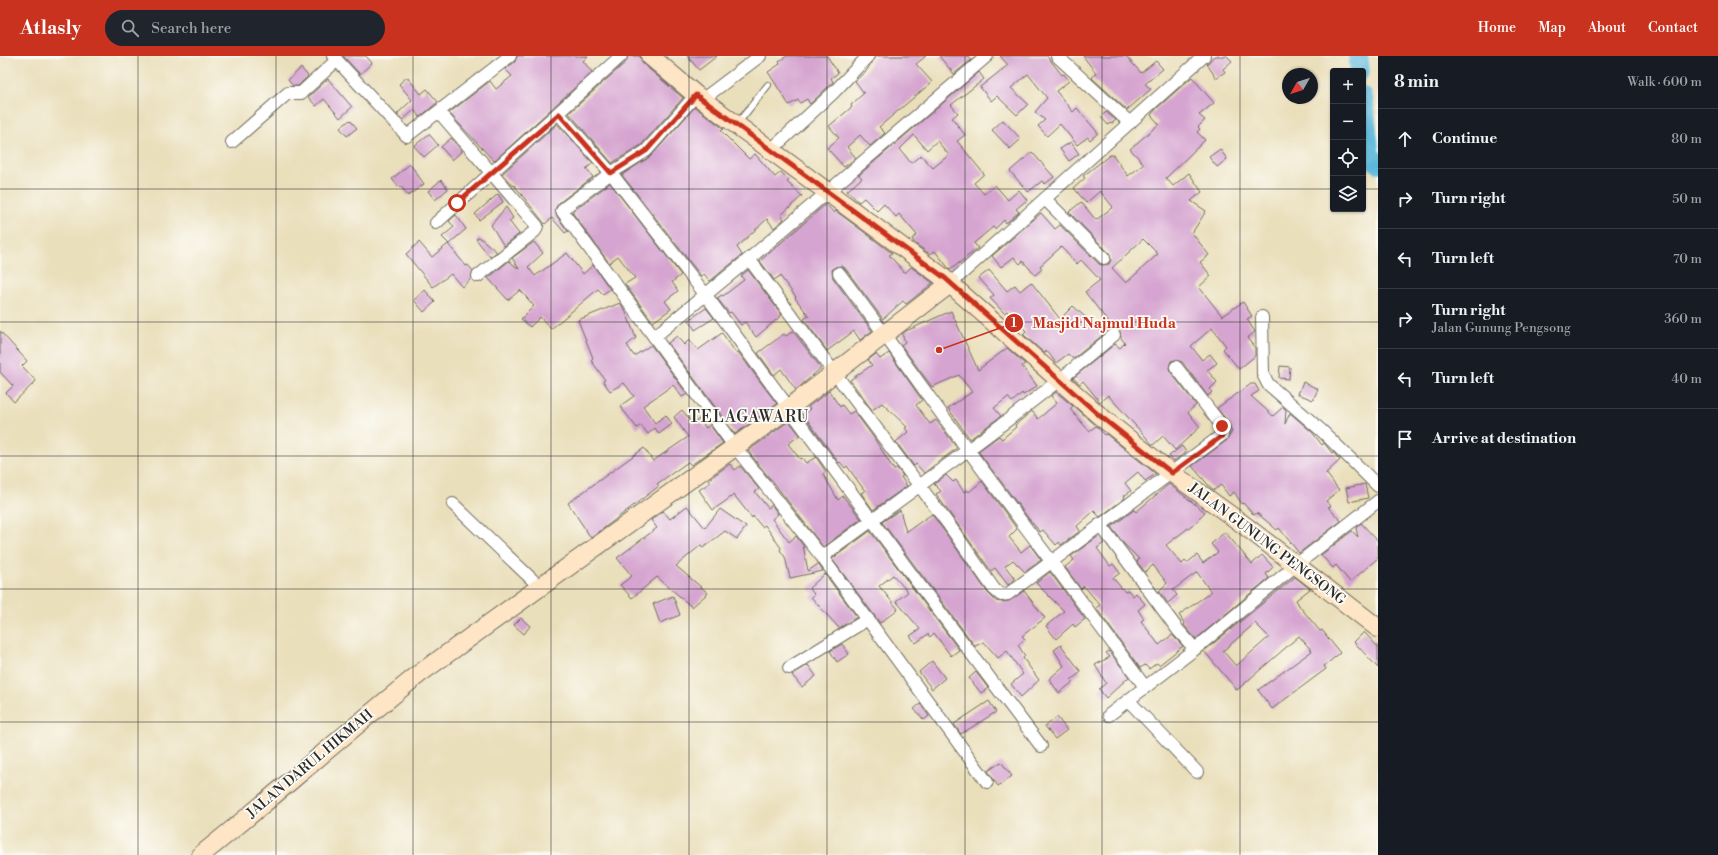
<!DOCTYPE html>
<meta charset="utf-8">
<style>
body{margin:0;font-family:"Libre Bodoni",serif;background:#20242c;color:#f1f3f6}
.controls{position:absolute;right:12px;top:12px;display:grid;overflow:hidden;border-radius:4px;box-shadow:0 1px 3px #0004}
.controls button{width:36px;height:36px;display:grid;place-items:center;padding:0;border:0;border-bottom:1px solid #363941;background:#171b24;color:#f1f3f6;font:20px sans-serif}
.compass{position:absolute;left:1282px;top:12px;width:36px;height:36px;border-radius:50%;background:#171b24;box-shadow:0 1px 3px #0004;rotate:231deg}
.stop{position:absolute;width:12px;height:12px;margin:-9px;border:3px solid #c8321e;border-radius:50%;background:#fff}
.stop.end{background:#c8321e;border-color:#fff;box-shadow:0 1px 4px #0008}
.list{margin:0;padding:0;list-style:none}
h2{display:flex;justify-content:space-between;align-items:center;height:52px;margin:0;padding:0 16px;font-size:17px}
h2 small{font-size:13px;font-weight:400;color:#9ea1a6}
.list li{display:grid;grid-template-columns:26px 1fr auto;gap:12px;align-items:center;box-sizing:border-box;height:60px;padding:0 16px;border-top:1px solid #363941}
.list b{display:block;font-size:15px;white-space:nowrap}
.list p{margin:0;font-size:13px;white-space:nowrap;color:#9ea1a6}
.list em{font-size:13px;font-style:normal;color:#9ea1a6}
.icon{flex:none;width:22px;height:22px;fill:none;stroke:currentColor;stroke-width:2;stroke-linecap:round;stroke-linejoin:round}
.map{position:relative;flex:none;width:1378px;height:799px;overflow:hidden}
header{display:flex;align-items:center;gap:24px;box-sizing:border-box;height:56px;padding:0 20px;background:#c8321e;color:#fff}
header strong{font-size:19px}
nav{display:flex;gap:22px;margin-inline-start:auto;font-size:14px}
.search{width:280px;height:36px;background:#20242c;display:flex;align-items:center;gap:10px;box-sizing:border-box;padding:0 14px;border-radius:22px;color:#9ea1a6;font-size:15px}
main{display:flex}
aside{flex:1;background:#171b24}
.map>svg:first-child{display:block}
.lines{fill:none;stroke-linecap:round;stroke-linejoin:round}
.river{stroke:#5cb8da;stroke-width:20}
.building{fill:#d6a4d0;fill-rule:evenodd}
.lane-casing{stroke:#6e6a5d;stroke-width:8}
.street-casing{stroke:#6e6a5d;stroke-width:14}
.secondary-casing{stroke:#6e6a5d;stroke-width:20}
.lane{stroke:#fff;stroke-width:6}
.street{stroke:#fff;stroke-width:12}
.secondary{stroke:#fde5c5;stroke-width:18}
.route{stroke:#c8321e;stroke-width:5}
.grid{fill:none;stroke:#2b2b2b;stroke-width:1;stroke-opacity:0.55}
.labels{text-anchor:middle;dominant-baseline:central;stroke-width:3.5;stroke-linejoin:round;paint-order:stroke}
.street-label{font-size:14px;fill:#2b2b2b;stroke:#fdfcf7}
.quarter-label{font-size:16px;letter-spacing:1px;fill:#2b2b2b;stroke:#fdfcf7}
.leader{fill:none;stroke:#c8321e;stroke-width:1.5}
.callout-dot{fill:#c8321e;stroke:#fdfcf7;stroke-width:1.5}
.mark-label{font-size:12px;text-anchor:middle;font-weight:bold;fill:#fff}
.callout-label{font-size:15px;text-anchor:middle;font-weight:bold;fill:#c8321e;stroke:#fdfcf7;stroke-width:3.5;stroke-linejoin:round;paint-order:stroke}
</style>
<header>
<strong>Atlasly</strong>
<div class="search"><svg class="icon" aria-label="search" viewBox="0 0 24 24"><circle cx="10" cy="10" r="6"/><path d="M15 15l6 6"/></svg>Search here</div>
<nav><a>Home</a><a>Map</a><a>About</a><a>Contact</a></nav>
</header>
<main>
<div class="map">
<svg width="1378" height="799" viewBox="0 0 1378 799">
<rect width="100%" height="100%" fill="#fdfcf7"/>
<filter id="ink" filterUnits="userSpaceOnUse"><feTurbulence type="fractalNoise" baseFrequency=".025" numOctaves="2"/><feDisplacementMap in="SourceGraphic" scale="8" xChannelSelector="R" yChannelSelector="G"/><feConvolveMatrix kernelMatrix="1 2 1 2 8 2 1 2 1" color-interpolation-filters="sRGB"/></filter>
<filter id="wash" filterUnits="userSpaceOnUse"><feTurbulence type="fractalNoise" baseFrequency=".012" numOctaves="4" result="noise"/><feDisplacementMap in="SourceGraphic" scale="16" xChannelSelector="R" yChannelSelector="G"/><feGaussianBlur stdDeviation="0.9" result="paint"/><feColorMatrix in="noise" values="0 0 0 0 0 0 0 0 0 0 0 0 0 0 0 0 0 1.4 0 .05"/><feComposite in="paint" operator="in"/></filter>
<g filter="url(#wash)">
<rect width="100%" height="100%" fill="#eadfbb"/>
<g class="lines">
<path class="river" d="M1358 0 1360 15
M1363 41 1370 100 1378 107"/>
</g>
<g id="blocks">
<path class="building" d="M343 0H366L372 7 360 18Z
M517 0H588L583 5 592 16 494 105 449 57 490 25 496 33 512 20 505 13 515 6Z
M628 0H640L643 8 683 42 641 89 612 107 569 57 626 6Z
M687 0H717L699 14Z
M787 0H827L838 17 831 22 833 26 810 48 807 43 800 47 798 44 789 49 768 16 780 8 779 5Z
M875 0H926L916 8 932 26 879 71 885 77 870 90 860 79 847 91 856 102 844 111 827 92 839 82 829 70 852 51 851 49 864 37 855 25 867 14Z
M939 0H968L971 4 954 18Z
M1000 0H1047L1062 19 1064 18 1069 25 1056 35 1073 56 1077 52 1098 77 1090 84 1088 81 1077 89 1060 68 1047 80 1038 70 1045 64 1035 56 1047 42 1028 18 1011 32 1028 48 1017 59 997 40 991 45 980 31 1008 9Z
M1083 0H1126L1141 17 1156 5 1163 13 1145 28 1151 33 1127 54 1092 22 1096 17Z
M1214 0H1227L1232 5 1223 13 1225 16 1216 22 1207 8Z
M301 12 308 20 298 30H293L288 24Z
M979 16 984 23 951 49 958 57 952 62 965 79 957 85 984 118 974 127 984 138 995 129 1008 144 1019 134 1027 144 1016 153 1019 156 1006 167 1004 164 995 173 993 171 974 187 978 192 950 214 935 195 930 198 915 188 912 183 917 179 899 158 896 161 884 148 877 155 864 142 859 146 847 135 862 122 859 119ZM914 79 927 94 937 85 949 99 933 112 921 99 911 107 900 93Z
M407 21 421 38 427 33 438 46 420 61 414 54 403 64 397 58 412 44 399 28Z
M1192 21 1214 47 1199 59 1205 64 1198 71 1200 73 1197 76 1205 84 1166 122 1173 130 1189 117 1202 136 1191 145 1206 155 1192 177 1209 199 1200 206 1211 220 1199 231 1222 260 1243 246 1252 260 1247 263 1255 276 1247 282 1255 292V300L1239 313 1223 293 1226 290 1212 272 1191 290 1202 304 1210 298 1217 307 1207 314 1217 326 1210 333 1212 336 1208 340 1182 306 1175 304 1171 305 1169 312 1170 315 1196 349 1188 356 1200 371 1175 394 1163 380 1153 389 1108 339 1100 346 1083 325 1080 328 1073 322 1115 288 1120 292 1125 287 1121 282 1120 275 1113 272 1085 236 1100 224 1081 204 1077 208 1061 191 1040 210 1042 213 1035 219 1023 205 1020 208 1014 201 1001 211 992 200 1041 157 1055 173 1060 169 1099 208 1102 209 1109 208 1111 204 1109 197 1069 156 1081 146 1096 164 1113 151 1100 135 1086 147 1074 132 1085 122 1083 120 1110 99H1113L1128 120 1144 108 1130 93 1159 68 1151 59 1156 53ZM1143 183 1158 198 1126 227 1112 212Z
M328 23 352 51 340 62 324 43 316 50 308 41Z
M695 51 724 73 721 75 749 103 755 98 775 121 781 116 789 124 787 126 802 140 781 159 784 163 774 172 767 163 737 191 742 199 710 225 704 218 701 220 622 119 651 100Z
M1106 56 1116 64 1111 68 1110 67 1108 69 1101 61Z
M350 64 357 72 347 80 340 72Z
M1003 64 1021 83 1010 93 992 74Z
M557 68 593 107 586 113 593 121 560 146 556 151V159L568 175 565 177 552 162 545 168 514 129 513 130 502 118Z
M429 78 438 89 424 101 414 90Z
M451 82 462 95 452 104 441 91Z
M1071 86 1079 98 1069 105 1060 93Z
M1220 93 1227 103 1217 111 1209 101Z
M1032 96 1054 121 1045 128 1042 125 1028 136 1010 115Z
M410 108 424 128 408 140 401 130 399 131 392 123Z
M441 124 448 133 435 144 428 135Z
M610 127 681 219 672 226 678 235 665 245 671 253 653 266 625 228 635 222 618 200 609 207 572 156Z
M498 138 503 146 479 164 475 158Z
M826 148 834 157 836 155 892 197 889 199 905 217 911 211 933 227 906 248 903 245 883 263 845 212 842 210 835 211 832 214 833 222 872 275 860 284 854 275 827 295 804 263 809 260 795 242 796 241 780 220 774 224 760 205Z
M506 151 513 162 509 165 519 178 504 190 491 169Z
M456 159 466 173 449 188 442 181 454 171 449 165Z
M479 181 497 196 490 201 476 183Z
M419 186 432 201 448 188 466 210 468 209 473 215 471 223 462 231 451 218 433 231 406 198Z
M534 186 543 197 528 211 535 220 567 197 583 218 593 209 610 233 603 238 598 233 551 273 540 261 530 271 521 263 534 250 520 234 508 244 488 222 509 205 520 214 512 202Z
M748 214 782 259 756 281 745 266 741 269 731 256 729 257 717 242 722 239 723 240 744 224 741 220Z
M989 214 1007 235 1015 229 1020 235 1031 226 1060 263 1073 250 1104 278 1073 303 1068 298 1056 307 1047 295 1044 297 1025 280 1023 278 1026 275 1007 255 1004 257 990 242 994 239 979 222Z
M425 234 435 246 424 256 414 244Z
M620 247 625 254 636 282 627 289 634 300 651 289 687 338 682 341 673 329 643 350 655 367 666 359 672 368 659 378 655 372 648 378 641 369 637 372 620 350 634 340 624 327 610 335 603 325 605 324 591 304 593 302 578 264Z
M706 252 714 262 695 274 689 264Z
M951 255 978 314 1007 292 1025 308 1022 310 1037 330 1023 339 1022 337 1012 346 1008 341 994 352 1001 360 970 383 948 352 972 336 959 319 932 331 901 289 905 286 902 278 906 275Z
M0 275 27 305 22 310 36 325 14 346 6 337 13 330 0 316Z
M793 275 821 312 796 334 781 313 774 319 758 297 784 278 786 280Z
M722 277 736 297 738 296 777 348 735 378 668 287 677 280 684 289 689 284 698 294Z
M889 297 922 344 916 349 921 356 930 368 936 364 957 392 924 417 916 408 914 410 896 386 908 376 905 372 907 371 882 347 872 354 850 324 872 309 868 304 876 298 880 303Z
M1280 310 1290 311 1289 323 1279 322Z
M1303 326 1318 333 1313 344 1298 338Z
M1251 328H1255L1259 335 1251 340 1273 360 1283 351 1286 354 1285 368 1290 357 1312 376 1322 389 1324 387 1332 397 1333 396 1340 404 1326 417 1339 434 1326 445 1331 450 1328 451 1341 465 1299 497 1279 472 1277 474 1257 457 1254 459 1243 447 1242 448 1234 436 1229 440 1221 429 1214 434 1211 432 1192 410 1226 385 1232 376 1228 366 1217 352Z
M829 335 840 351 842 349 849 358 854 355 874 382 894 414 897 412 903 420 901 421 907 430 873 454 861 437 865 435 847 410 845 412 840 406 839 407 803 358 810 353 808 351Z
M1056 336 1073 350 1070 353 1089 375 1096 370 1105 379 1106 378 1156 418 1145 425 1138 416 1125 427 1131 435 1124 440 1125 442 1100 461 1094 455 1077 470 1080 475 1061 489 1059 486 1056 489 1043 474 1040 476 1029 463 978 395 999 380 1002 383 1016 371 1015 369 1032 355 1038 363 1057 347 1051 340Z
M682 354 693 368 699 363 706 372 710 369 723 387 691 409 688 406 657 428 659 430 591 482 568 447 644 392 653 405 688 381 674 361Z
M789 365 800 379 788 388 800 403 802 402 806 407 816 401 826 416 823 418 838 444 843 440 861 463 823 491 771 423H770L748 395Z
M1182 390 1186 396 1174 405 1169 400Z
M730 408 735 414 740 410 759 433 755 436 768 452 772 449 778 458 772 463 789 486 796 480 803 489 808 515 818 508 823 515 790 522 785 501 780 494 781 492 765 469 762 471 753 460 752 462 734 439 713 454 699 434 711 426 709 423Z
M946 419 953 426 956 424 964 436 967 434 969 436 982 425 1017 473 1009 481 1021 496 1030 489 1041 504 1025 516 1013 504 1005 510 1015 523 1008 529 995 512 991 515 936 438 941 435 934 428Z
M1169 428 1205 456 1199 462 1200 463 1166 489 1182 508 1185 505 1187 507 1197 499 1203 507 1218 496 1211 488 1225 476 1252 508 1262 499 1273 511 1266 518 1269 522 1196 583 1184 569 1185 568 1179 559 1211 536 1197 516 1173 534 1177 539 1168 547 1159 535 1167 527 1153 509 1145 516 1137 506 1139 503 1124 488 1111 471 1134 454 1136 456Z
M1365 428 1368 442 1349 446 1346 432Z
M687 450 705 472 720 453 746 471 737 483 725 475 703 492 701 489 676 510 708 537 692 551 657 521 632 542 620 529 632 520 617 502 657 472 651 464 663 455 670 463Z
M900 454 906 476 932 458 988 537 996 545 1002 546 1009 545 1024 535 1045 562 1022 580 1025 583 1018 589 1025 600 1023 602 1039 624 1021 641 1011 628 1023 618 1007 595 998 602 984 586 975 590 882 466Z
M1361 467 1378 485V502L1350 526 1336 509 1333 512 1321 499 1352 475 1358 481 1356 472Z
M870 475 959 594 951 600 934 577 930 581 928 578 916 587 910 580 920 573 896 545 908 536 893 519 879 530 898 553 880 567 832 503Z
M1099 480 1104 487 1097 492 1110 510 1113 508 1120 517 1113 522 1125 536 1128 534 1133 540 1136 537 1145 548 1138 554 1144 563 1141 565 1159 589 1172 579 1183 590 1159 609 1157 607 1149 613 1145 609 1140 612 1096 552 1100 549 1084 530 1081 533 1065 511 1074 504 1071 500Z
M1050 516 1085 563 1075 571 1073 568 1056 583 1046 570 1064 555 1036 527Z
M825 518 857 561 839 572 811 541 814 538 809 532Z
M1295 521 1310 533 1296 544 1300 551 1320 575 1322 574 1340 597 1324 610 1326 613 1272 653 1258 634 1312 595 1299 580 1237 634 1204 595ZM1255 567 1269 581 1236 610 1223 595Z
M673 540 680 559 660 567 653 548Z
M521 562 530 570 524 578 514 569Z
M1364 576 1378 591V612L1354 586Z
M842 588 849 598 837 606 830 595Z
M1061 589 1081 616 1071 624 1073 626 1059 637 1049 623 1064 610 1054 594Z
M1109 595 1129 621 1106 642 1099 633 1106 627 1095 609 1110 601 1106 597Z
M932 605 945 622 932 633 919 616Z
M808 609 816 620 802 631 792 619Z
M976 616 988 632 981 637 969 622Z
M989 645 996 656 961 678 954 668Z
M920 648 929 660 924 664 914 653Z
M1057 661 1067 674 1055 683 1045 670Z
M1001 706 1012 720 998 730 988 715Z"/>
</g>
</g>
<g filter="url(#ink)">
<use href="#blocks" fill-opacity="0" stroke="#6e6a5d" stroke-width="1"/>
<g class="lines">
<defs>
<path id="lane" d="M738 67 768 29"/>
<path id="street" d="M333 0 407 80 510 0
M1057 0 1130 67
M696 39 646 95 611 117 564 152 562 155 735 391 822 501 987 726
M703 43 760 0
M439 56 537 170 535 175 478 220
M559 58 611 117 705 238 912 519 1041 690
M232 86 288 37H301L337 4
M771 94 834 36 868 0
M1045 143 1104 202
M436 167 621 0
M749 203 949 469 994 533 1001 539 1008 538 1222 379 1223 375 1222 370 1176 311
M839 217C870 258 900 300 930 342 1000 439 1074 534 1145 631
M951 227 1204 0
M1262 261 1263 318 1268 328 1322 375 1378 430
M654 281 749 203 987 0
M453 448 540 531
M1100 468 1178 574 1195 593 1296 509 1378 445
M822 501C921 428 1021 358 1114 279
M789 612 868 563
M1128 644 1197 716
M1109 659 1195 593"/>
<path id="secondary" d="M650 0 696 39 940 219 1100 360 1169 415 1240 466 1378 572
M201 799C275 740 345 677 419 618L789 352 951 227"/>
</defs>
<use href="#lane" class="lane-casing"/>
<use href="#street" class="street-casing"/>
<use href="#secondary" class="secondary-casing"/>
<use href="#lane" class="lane"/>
<use href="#street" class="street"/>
<use href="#secondary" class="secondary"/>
</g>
</g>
<g class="lines" filter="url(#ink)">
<path class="route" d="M457 147 559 58 611 117 646 95 696 39 945 222 1100 360 1172 417 1222 380 1224 375 1222 370"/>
</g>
<path class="grid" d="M138 0V799M276 0V799M413 0V799M551 0V799M689 0V799M827 0V799M965 0V799M1102 0V799M1240 0V799M0 133H1333M1363 133H1378M0 266H1378M0 400H1378M0 533H1378M0 666H1378"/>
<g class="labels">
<g class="street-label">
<text transform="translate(1267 488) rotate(37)">JALAN GUNUNG PENGSONG</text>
<text transform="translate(310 708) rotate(-40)">JALAN DARUL HIKMAH</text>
</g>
<g class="quarter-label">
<text x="749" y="361">TELAGAWARU</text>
</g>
</g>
<path class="leader" d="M939 294L1014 267"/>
<g class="callout-dot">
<circle cx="939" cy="294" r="4"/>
<circle cx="1014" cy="267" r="10"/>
</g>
<g class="mark-label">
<text x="1014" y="271">1</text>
</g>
<g class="callout-label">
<text x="1104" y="272">Masjid Najmul Huda</text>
</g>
</svg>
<div class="controls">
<button>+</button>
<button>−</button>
<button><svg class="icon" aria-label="locate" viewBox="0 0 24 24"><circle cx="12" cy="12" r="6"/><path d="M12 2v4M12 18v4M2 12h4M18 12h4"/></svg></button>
<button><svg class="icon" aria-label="layers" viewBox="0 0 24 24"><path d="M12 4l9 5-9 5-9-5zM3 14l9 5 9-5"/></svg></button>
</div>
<svg class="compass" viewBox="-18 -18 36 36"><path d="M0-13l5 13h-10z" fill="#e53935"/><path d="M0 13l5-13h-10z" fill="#9ea1a6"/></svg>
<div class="stop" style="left:457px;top:147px"></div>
<div class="stop end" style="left:1222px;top:370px"></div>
</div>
<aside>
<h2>8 min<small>Walk · 600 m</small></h2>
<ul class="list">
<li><svg class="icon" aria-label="ahead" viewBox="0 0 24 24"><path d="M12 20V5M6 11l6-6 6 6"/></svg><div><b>Continue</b></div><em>80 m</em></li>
<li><svg class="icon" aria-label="right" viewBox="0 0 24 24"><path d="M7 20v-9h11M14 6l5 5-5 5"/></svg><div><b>Turn right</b></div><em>50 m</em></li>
<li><svg class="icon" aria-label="left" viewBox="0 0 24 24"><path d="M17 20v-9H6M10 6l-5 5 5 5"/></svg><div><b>Turn left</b></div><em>70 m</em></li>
<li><svg class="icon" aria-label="right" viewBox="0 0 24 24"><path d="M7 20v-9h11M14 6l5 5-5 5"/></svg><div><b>Turn right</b><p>Jalan Gunung Pengsong</p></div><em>360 m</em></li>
<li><svg class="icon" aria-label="left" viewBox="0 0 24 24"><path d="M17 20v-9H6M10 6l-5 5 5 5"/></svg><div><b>Turn left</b></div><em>40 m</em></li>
<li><svg class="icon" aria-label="arrive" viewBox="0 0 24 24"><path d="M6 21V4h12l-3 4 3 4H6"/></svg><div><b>Arrive at destination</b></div></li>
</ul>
</aside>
</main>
